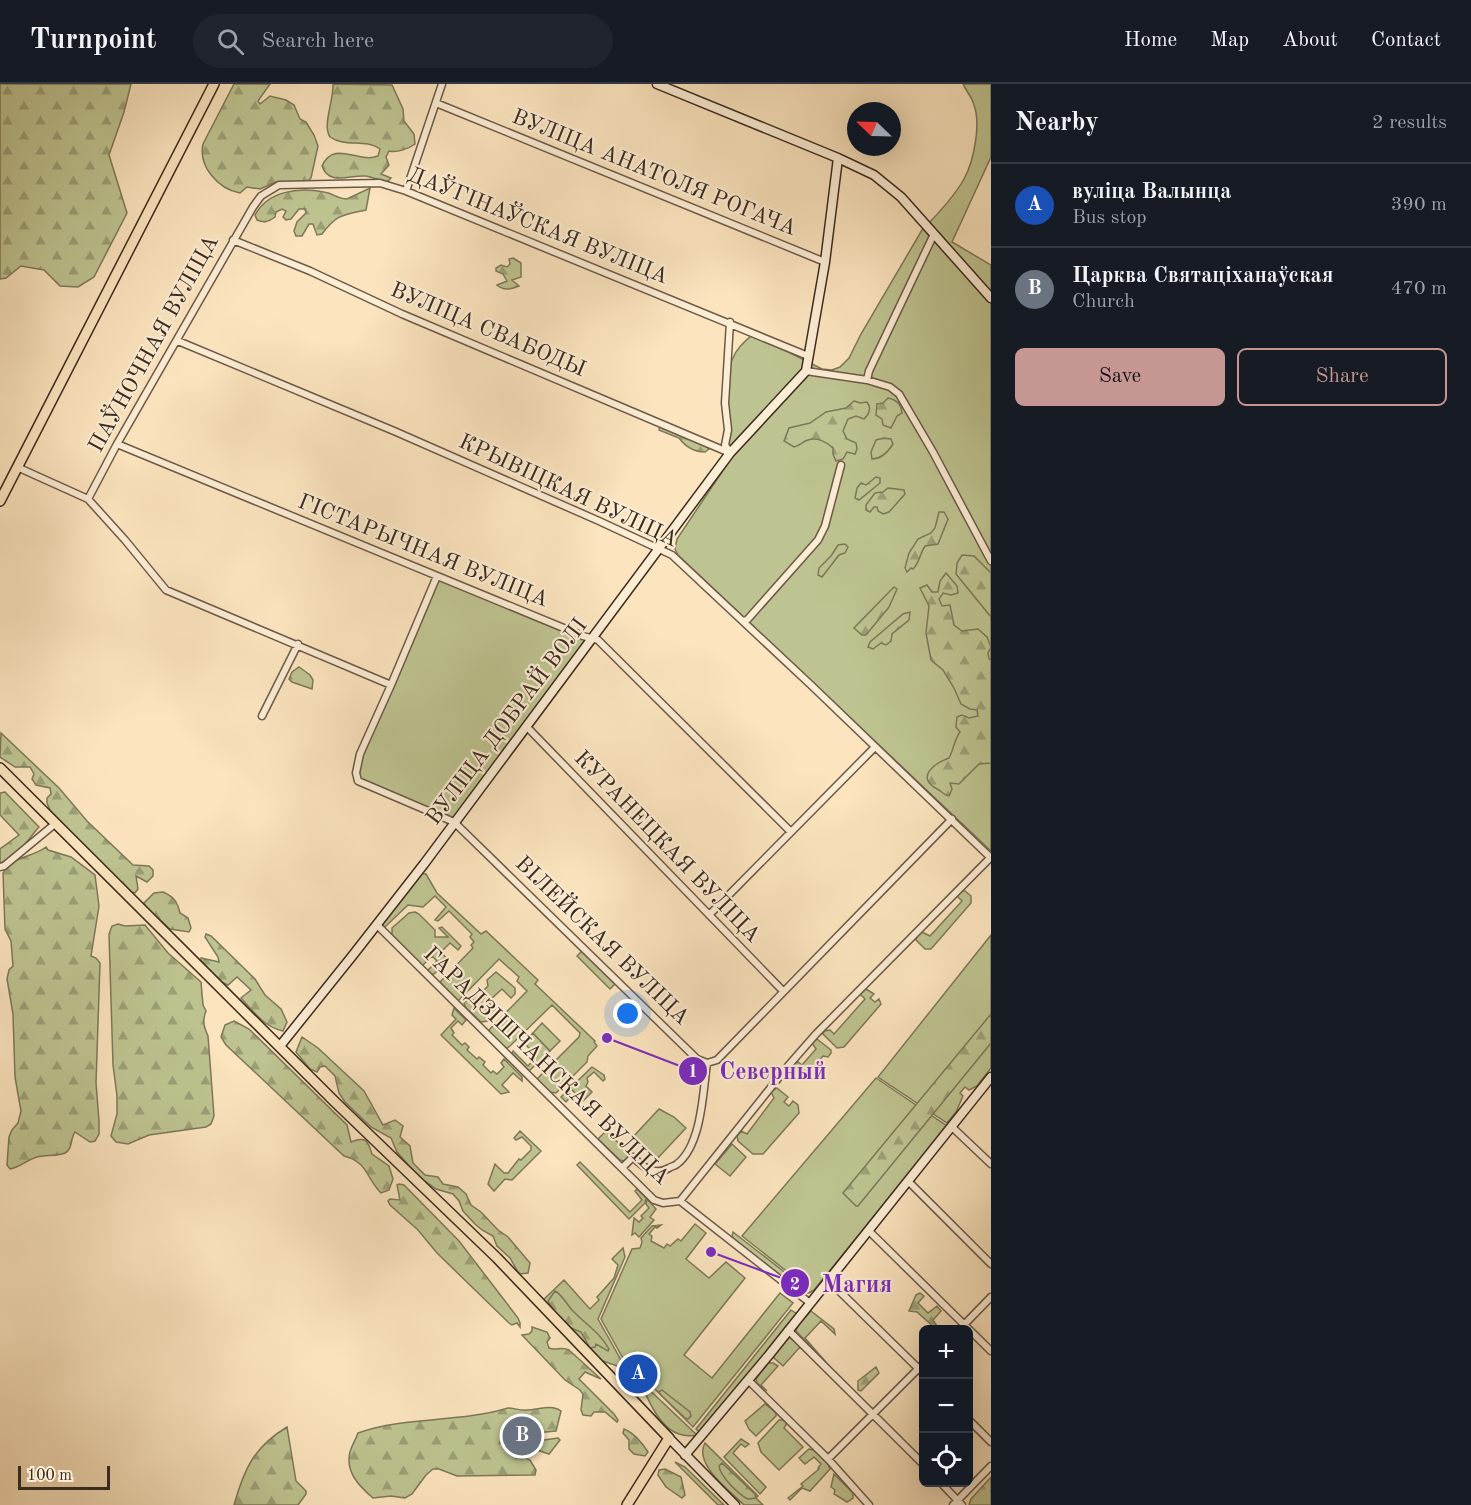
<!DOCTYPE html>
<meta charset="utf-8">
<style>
body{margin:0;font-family:"Old Standard TT",serif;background:#20242c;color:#f1f3f6}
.controls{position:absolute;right:18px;bottom:18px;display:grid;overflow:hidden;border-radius:9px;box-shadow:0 6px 24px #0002}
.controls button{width:54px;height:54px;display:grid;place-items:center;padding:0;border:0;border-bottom:2px solid #363941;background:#171b24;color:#f1f3f6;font:30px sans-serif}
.compass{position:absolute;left:847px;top:18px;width:54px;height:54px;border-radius:50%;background:#171b24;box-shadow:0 6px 24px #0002;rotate:293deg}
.scale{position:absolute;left:18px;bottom:15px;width:92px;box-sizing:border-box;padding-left:6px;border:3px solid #3c2b1f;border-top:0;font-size:16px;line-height:21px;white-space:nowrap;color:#3c2b1f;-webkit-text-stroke:4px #fcedd5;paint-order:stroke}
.you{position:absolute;left:628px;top:930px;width:21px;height:21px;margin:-15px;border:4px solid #fff;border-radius:50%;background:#1a73e8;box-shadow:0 0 0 9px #1a73e833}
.badge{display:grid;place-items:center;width:39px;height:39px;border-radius:50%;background:#c59692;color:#fff;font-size:20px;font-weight:700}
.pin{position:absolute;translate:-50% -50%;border:3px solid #fff;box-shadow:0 2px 6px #0006}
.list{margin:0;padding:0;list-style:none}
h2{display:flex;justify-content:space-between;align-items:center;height:78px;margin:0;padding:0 24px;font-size:26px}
h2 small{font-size:20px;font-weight:400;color:#9ea1a6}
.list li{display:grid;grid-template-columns:39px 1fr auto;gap:18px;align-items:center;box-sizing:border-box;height:84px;padding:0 24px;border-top:2px solid #363941}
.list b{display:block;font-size:22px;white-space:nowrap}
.list p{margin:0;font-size:20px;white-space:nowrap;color:#9ea1a6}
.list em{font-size:20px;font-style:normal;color:#9ea1a6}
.actions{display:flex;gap:12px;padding:18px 24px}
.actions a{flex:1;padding:14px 0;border:2px solid #c59692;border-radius:9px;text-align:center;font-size:21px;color:#c59692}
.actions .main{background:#c59692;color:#111}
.icon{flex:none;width:33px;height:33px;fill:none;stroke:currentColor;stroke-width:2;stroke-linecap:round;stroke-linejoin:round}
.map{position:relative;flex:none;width:991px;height:1421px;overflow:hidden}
header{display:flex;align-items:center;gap:36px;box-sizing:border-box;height:84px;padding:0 30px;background:#171b24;border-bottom:2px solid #363941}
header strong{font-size:28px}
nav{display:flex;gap:33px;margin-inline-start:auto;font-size:21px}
.search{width:420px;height:54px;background:#20242c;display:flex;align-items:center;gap:15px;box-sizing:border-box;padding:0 21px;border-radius:33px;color:#9ea1a6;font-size:22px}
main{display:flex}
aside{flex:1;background:#171b24}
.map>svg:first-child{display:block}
.green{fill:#bec491;stroke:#7d7858;stroke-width:1.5}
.forest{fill:url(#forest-firs);stroke:#7d7858;stroke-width:1.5}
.park{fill:url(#park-tufts);stroke:#7d7858;stroke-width:1.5}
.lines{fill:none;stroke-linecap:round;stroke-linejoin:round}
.street-casing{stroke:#6c5947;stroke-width:9}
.secondary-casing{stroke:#3c2b1f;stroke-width:11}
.primary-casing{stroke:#3c2b1f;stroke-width:12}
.street{stroke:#fcedd5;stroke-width:6}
.secondary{stroke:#fcedd5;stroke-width:8}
.primary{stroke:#fbe4be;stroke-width:9}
.labels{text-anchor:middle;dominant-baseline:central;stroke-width:4.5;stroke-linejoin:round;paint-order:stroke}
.street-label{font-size:22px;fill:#3c2b1f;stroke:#fcedd5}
.leader{fill:none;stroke:#7b2cbf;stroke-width:2}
.callout-dot{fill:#7b2cbf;stroke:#fcedd5;stroke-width:2}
.mark-label{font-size:18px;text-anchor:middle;font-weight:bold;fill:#fff}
.callout-label{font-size:24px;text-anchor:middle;font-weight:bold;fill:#7b2cbf;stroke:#fcedd5;stroke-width:4.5;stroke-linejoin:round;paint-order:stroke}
</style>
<header>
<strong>Turnpoint</strong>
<div class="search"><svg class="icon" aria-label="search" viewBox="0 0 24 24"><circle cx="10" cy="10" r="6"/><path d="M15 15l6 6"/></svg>Search here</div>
<nav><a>Home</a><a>Map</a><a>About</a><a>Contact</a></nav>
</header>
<main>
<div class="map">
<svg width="991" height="1421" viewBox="0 0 991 1421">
<defs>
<pattern id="forest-firs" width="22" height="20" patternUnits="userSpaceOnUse" patternTransform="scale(1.5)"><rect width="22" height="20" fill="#bec491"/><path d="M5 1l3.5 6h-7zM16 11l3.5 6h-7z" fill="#9c9f76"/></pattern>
<pattern id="park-tufts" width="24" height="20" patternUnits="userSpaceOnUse" patternTransform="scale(1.5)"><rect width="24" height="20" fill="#bec491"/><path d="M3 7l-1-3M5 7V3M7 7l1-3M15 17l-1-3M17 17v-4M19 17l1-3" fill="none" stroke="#9c9f76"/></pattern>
</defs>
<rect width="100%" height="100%" fill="#fbe4be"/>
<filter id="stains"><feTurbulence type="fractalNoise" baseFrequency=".00333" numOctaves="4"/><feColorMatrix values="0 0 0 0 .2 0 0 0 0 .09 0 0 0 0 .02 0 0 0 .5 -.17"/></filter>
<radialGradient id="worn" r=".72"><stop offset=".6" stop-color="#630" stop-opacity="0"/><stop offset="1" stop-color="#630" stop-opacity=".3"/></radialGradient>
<path class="green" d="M963 0H991V73L952 158 991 181V767L678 471 675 465 677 455 730 376 737 362 730 369 725 361C726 339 723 295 732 276 736 265 744 258 753 250L822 285 832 286 840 283 849 274 861 250 922 146C937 131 954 113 964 95 974 77 981 40 974 21 972 13 966 7 963 0Z
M437 492 591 554 454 738 358 697 360 670Z
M420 789 426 790 437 809 481 850 486 847 538 896 535 900 595 957 594 958 597 962 588 972 587 978 556 1009 550 1008 537 995 579 953 580 949 552 921 509 963 505 965 490 950 489 946 527 907 517 897 519 893 499 875 459 916H456L440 898 473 864 471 861 474 858 470 853 472 850 449 827 438 837 435 836 446 823 435 812 423 823 408 821 386 842 384 843 381 840Z
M962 807H965L971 812V819L931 865H925L916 856 917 852 922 848 930 852 962 817 957 812Z
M415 828 419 830 435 846V853H448L439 844 442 843 461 862 458 866 450 859 441 868 448 876 434 890H430L427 887 437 877 432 872 422 882 392 852V844L409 829Z
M991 851V984L977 1002 969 1006 965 1003 960 1009 963 1012 956 1028 947 1039 878 993Z
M582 867 615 900 610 905 577 872Z
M496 888 515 904V910L511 914 502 905 488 918 497 927 488 937 481 938 466 924 464 919 469 914 474 916 488 902 487 896Z
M866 905 874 910 870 914 875 918 879 915 881 920 844 963 837 964 823 950 824 947 830 946 834 950 865 915 860 910Z
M454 924 466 936 462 941 458 937 451 944 454 949 452 951 462 961 465 959 469 963 467 966 477 975 479 973 485 978 483 981 491 989 493 987 497 990 504 983 501 979 504 975 522 993V997L513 989 502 1001 509 1008 501 1010 441 951 456 935 452 931Z
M533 949 550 967 529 987 512 969 513 967 528 982 537 972 523 958Z
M817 955 831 966V969L828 973 823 972 817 979 818 985 809 994 795 984 794 980 798 978 802 981 816 965 812 959Z
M592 983 604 991 605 995 603 997 594 988 587 994 588 998 586 1002 592 1008 583 1017 571 1005 569 1008 572 1011 566 1018 561 1013Z
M876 994 947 1042 814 1206 809 1209H804L808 1204 742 1152Z
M777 1004 788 1013 784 1018 789 1022 793 1017 798 1021 799 1029 763 1070H753L738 1057 737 1052 741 1047 747 1050 774 1014 771 1008Z
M659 1025 674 1033 686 1044 656 1076 632 1054Z
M520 1047 541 1067 512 1096 505 1095 494 1107 488 1100 495 1080 504 1089H508L519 1075 521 1076 531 1066V1062L522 1053 516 1056 514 1054Z
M606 1047 632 1072 624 1077 620 1076 598 1055Z
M732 1060 746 1073 730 1092 715 1080Z
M580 1078 630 1128 642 1116 635 1107 637 1105 646 1114 645 1119 629 1135 577 1081Z
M647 1115 656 1125 650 1133 654 1136 639 1153 635 1149 632 1151 634 1134 639 1138 643 1134 641 1132 649 1124 646 1120Z
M695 1140 706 1149 686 1175 709 1194 726 1178 745 1194 684 1271 712 1294 780 1209 793 1219 693 1343 644 1294 645 1292 633 1281 629 1285 601 1235 632 1165 640 1164 642 1158 641 1154 652 1142 661 1141 657 1144 655 1143 649 1150 652 1152 651 1157 664 1164 667 1160 670 1162 678 1155 681 1157Z
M733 1148 805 1204 802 1209 734 1155 732 1153Z
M623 1164 625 1173 598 1235 626 1285 600 1276 540 1219 564 1196 590 1225 599 1216 597 1213 614 1194 618 1181 612 1175Z
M791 1226 797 1230 700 1349 696 1345Z
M811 1227 834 1245 835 1250 821 1237 805 1254 831 1284 796 1247 798 1241Z
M789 1253 820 1279 819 1281 800 1263 783 1282 774 1274 773 1272Z
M768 1279H773L778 1282 761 1301 767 1307 757 1299 756 1295Z
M640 1297 697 1351C665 1358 650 1321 640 1297Z
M765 1320 776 1328V1332L756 1352 749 1345 745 1337Z
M779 1336H783L787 1339 784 1344 803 1363 779 1386 761 1368 758 1359Z
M558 1354 560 1356 549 1370 534 1365 537 1357Z
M741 1355 749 1360 745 1363 741 1360 733 1369 766 1403 760 1410 724 1373Z
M705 1359 758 1412 756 1414 763 1421H744C730 1407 693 1380 705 1359Z
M809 1365C818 1366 828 1377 830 1385L810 1407 802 1404 790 1416 788 1414 803 1402 801 1400 819 1385 818 1384 821 1380 814 1373 805 1380 799 1374Z
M675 1378 685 1383 724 1421H718Z
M834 1390 853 1409V1414L847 1418 834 1410 835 1406 831 1403Z"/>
<path class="forest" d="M0 0H131L124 28 109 71 127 129 94 193 78 203 60 202 44 186 21 182 6 194 0 195Z
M234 0H270L258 17 260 20 270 12 286 16 294 21 300 35 306 38 314 51 318 62 311 94 307 98H276L260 105 247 103 240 109C218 105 198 82 203 60Z
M333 0 392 1 403 25 404 37 414 50 415 60C408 65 397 69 389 67L386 73 389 81 381 90 391 94 388 97C380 97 373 93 365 92 349 91 329 102 322 82 334 55 358 80 378 72L380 65C365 54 346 64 330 53 322 41 334 16 333 0Z
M370 104 366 126C343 131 337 130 322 150L317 151 313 140H309L302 152H296L294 147 297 138 306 129 305 125H299L291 135 286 136 283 133 286 127 282 125 276 128 275 133C268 138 264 139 257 136L255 131C268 107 298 103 324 108 332 109 338 115 347 115Z
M513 174 521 179V193L512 196 519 202C512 205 503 207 497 201L507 197 503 190 496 187V184L501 181 507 183 510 180 509 175Z
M888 314C897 316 901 320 902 329L897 332 891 344 883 341 882 335 876 331 877 320 883 319Z
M854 317 860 319 867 318C872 324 869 330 864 335L856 332 848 335 843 347 847 355 856 359 857 365 855 370 847 368 843 375 836 377 833 370V364C827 358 817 353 808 356 802 358 800 362 794 363L784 357 789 344 810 339 826 328 846 324Z
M660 342 706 362 709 365 705 368C694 368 685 362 679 354L659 346Z
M884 354 891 355 893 360C888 368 882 375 872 375L871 368 876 356Z
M876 393 880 394V399L859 416 855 414 857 404 861 399 866 401Z
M888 404 904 406 905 410 889 428 883 430 878 427 877 423H874L870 428 866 426V421L875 409 883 408Z
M939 428H944L948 435 938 460 925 462C919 471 920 478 913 485L911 484 907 488 905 484 909 469 918 455 931 449 935 444Z
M845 460 848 463 845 469 839 471 822 493 818 491 819 484 831 472 838 461Z
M962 471 974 472 991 489V533L956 490 957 479Z
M946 489 957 502 958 509 951 511 943 509 939 515 942 522 950 521 954 541 962 547 978 545 987 553 991 563 988 569 989 575 991 576V679L979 680 959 700 950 699 952 705 949 712C943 711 942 707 937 705 915 693 935 679 949 674 954 665 954 656 960 648L956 643 957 633 962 631 969 634 978 632 977 626 970 625 961 620 954 604 943 586 931 576 926 549 929 522 920 504 927 501 932 508H938L940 497Z
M894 503 897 505 889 523 866 551H862L854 544Z
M910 528 909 536 892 550 891 557 886 561 881 559 873 565 868 563 870 558 903 530Z
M299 583 310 591 313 596 312 605 292 598 289 595 292 588Z
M1 649 59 704 87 737 133 781 149 782 153 786V792L147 798 136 792 138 805 135 809 131 808 122 801 50 726 47 719V714L51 710 50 704 36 701 32 695 34 690 30 683H15L0 673Z
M5 708 39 743C28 755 17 775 0 779V765L19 751 0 731V709Z
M46 763 48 766 71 773 95 791 99 822 91 872 96 874 100 879 96 999 99 1037V1050L95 1057 90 1058 75 1048C70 1055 73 1065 65 1069 59 1072 45 1071 37 1073 27 1076 20 1083 10 1085L7 1081 9 1053 12 1046 18 1039 21 1027 15 993 13 930 7 895 9 886 13 882 11 857 5 845 3 789C10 772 32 774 46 763Z
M163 808C174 813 177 817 180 829L188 834 191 844 189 848 170 845 146 823 144 819 154 809Z
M118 840 125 842 145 841 168 869 201 898 203 921 206 927C202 937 204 943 208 952L214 1032 211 1040 206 1043 149 1051 128 1060 116 1058 111 1052 117 1030V1012L113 981 109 850 112 842Z
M206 850 211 852 255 895 265 911 281 925 287 938 283 947C264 943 254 928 241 914L251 906 237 893 228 901 219 897 201 877V874L219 878 218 873 205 853Z
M991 930V959L858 1122H856L843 1109Z
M234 937 249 945 347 1041 351 1058C366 1052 368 1057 372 1070L389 1082 393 1095 389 1106 381 1109C366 1094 368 1078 344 1072L226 961 221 953 225 941Z
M302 953 318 964 364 1007 383 1041 395 1036 403 1042 400 1053 410 1062 413 1079 425 1091 438 1093 443 1100 458 1103 466 1110 471 1121 481 1128 498 1146 508 1153 530 1179 528 1189 519 1190 510 1174 497 1162 493 1152 482 1146 475 1140 463 1127 459 1117 453 1110 436 1105 418 1092 397 1068 391 1054 371 1043 345 1018 339 1009 335 992 325 982 320 983 317 988 310 985 296 968Z
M399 1100 404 1101 459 1157 518 1234 520 1239V1243L517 1239 512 1241 509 1239 437 1169 418 1146 390 1121 388 1117 390 1115 400 1116 397 1101Z
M555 1207C564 1212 567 1222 575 1229 588 1242 599 1248 609 1265L608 1267 596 1260 595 1263 590 1264 581 1248 571 1244 554 1227 548 1217Z
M920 1209 924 1212 918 1219 928 1229 937 1222 941 1227 933 1236 937 1242 936 1245 917 1228 909 1227 916 1211Z
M532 1243 547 1248 550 1254 547 1258 549 1264C556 1267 561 1262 569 1266L601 1295 585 1288 579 1295 614 1330 618 1336 617 1338 605 1328H594L591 1332 583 1331 581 1326 583 1310 580 1306 565 1296 522 1251 529 1250 532 1247Z
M876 1283 879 1289 861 1307 858 1306V1297Z
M662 1306 690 1328 691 1332 688 1335 685 1334 661 1311 659 1308Z
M508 1324C515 1324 520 1327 527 1326 538 1326 551 1320 561 1327L556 1347 535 1349 533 1339 521 1335 509 1366 530 1376 536 1386 535 1391 457 1392 439 1385H433L426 1391 412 1410 405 1414 391 1412 373 1414C359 1402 345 1388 350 1368 352 1361 356 1355 358 1349 406 1332 459 1339 508 1324Z
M287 1343 296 1397 306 1407V1410L298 1421H234C244 1385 254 1363 287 1343Z
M624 1345C633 1348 643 1360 648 1368L645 1372 634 1370 629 1365V1356L623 1349Z
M722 1379 755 1410 756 1414 748 1415C739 1411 720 1392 719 1382Z
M665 1385 681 1393 685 1411 682 1414 666 1403 658 1391 659 1386Z
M991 1393V1421H969L971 1415Z"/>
<path class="park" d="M542 939 560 957 550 967 533 949Z"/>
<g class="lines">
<defs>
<path id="street" d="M436 19 825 178
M406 107 442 0
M233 156 310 187 402 230 730 369
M178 257 394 347 599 437 672 471 812 602 991 774
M806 287 867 296 890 303 899 310 933 368 991 477
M867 296 869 287 934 150
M117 360 583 552 598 556 790 747
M730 368 725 361 728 346 725 319 730 238
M17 383 88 415 125 456 166 506 391 601
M88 415 117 360 253 123 261 112 279 101 380 99 406 107 808 272
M437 492 391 601 360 670 356 689 358 697 454 738 697 975 707 979 717 976 952 735
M743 537 747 536 818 456 825 442 841 381
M262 632 298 560
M527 643 783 907
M0 783 4 782 56 739
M709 831 875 663
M377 841 654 1116 663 1119 680 1117 810 1219
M952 1043 991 1080
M622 1084 633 1073C644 1084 655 1092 669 1084 672 1082 675 1082 677 1080 702 1061 703 1007 707 979
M908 1097 991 1180
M680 1117 788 982 816 950 991 773
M868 1146 991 1267
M828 1196 924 1290
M788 1246 924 1381
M959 1246 991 1213
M748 1296 828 1375 869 1421
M968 1335 991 1358
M828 1375 924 1279
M940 1398 962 1421
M953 1421 991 1382"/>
<path id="secondary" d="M657 0 838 74 874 91 901 113 991 214
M280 962 353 871 424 780 730 369 806 287 825 178 838 74
M669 1354 735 1421
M685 1371 769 1271 991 993"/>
<path id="primary" d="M0 417 214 0
M0 684 334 1017 497 1174 669 1354 627 1421"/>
</defs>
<use href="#street" class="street-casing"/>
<use href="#secondary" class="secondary-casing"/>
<use href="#primary" class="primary-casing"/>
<use href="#street" class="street"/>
<use href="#secondary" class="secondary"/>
<use href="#primary" class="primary"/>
</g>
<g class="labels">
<g class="street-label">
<text transform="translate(654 89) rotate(22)">ВУЛІЦА АНАТОЛЯ РОГАЧА</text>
<text transform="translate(538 142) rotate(22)">ДАЎГІНАЎСКАЯ ВУЛІЦА</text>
<text transform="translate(488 246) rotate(23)">ВУЛІЦА СВАБОДЫ</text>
<text transform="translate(154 260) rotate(-61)">ПАЎНОЧНАЯ ВУЛІЦА</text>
<text transform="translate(568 407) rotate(25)">КРЫВІЦКАЯ ВУЛІЦА</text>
<text transform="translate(423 467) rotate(22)">ГІСТАРЫЧНАЯ ВУЛІЦА</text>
<text transform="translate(507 638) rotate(-53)">ВУЛІЦА ДОБРАЙ ВОЛІ</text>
<text transform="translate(667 763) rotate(46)">КУРАНЕЦКАЯ ВУЛІЦА</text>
<text transform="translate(602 857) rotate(44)">ВІЛЕЙСКАЯ ВУЛІЦА</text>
<text transform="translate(546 982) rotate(44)">ГАРАДЗІШЧАНСКАЯ ВУЛІЦА</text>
</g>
</g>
<path class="leader" d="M607 954L693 987M711 1168L795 1199"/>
<g class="callout-dot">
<circle cx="607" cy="954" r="6"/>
<circle cx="711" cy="1168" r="6"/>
<circle cx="693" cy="987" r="15"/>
<circle cx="795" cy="1199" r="15"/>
</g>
<g class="mark-label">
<text x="693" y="993">1</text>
<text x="795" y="1206">2</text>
</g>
<g class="callout-label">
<text x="773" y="995">Северный</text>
<text x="857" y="1208">Магия</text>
</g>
<rect width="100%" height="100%" filter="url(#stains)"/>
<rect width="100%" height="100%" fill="url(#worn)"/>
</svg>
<div class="controls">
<button>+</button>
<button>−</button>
<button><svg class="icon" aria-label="locate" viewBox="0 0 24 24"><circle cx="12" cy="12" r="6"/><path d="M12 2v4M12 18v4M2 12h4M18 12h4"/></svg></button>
</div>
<svg class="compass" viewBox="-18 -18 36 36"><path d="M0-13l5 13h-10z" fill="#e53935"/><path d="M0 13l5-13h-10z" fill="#9ea1a6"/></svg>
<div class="scale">100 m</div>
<div class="you"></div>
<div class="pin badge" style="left:638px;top:1290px;background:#1a4fb4">A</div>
<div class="pin badge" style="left:522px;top:1352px;background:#6b7280">B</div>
</div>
<aside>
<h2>Nearby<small>2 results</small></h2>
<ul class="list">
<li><span class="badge" style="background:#1a4fb4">A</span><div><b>вуліца Валынца</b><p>Bus stop</p></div><em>390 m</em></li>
<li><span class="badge" style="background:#6b7280">B</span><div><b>Царква Святаціханаўская</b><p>Church</p></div><em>470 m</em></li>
</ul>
<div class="actions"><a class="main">Save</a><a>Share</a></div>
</aside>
</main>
